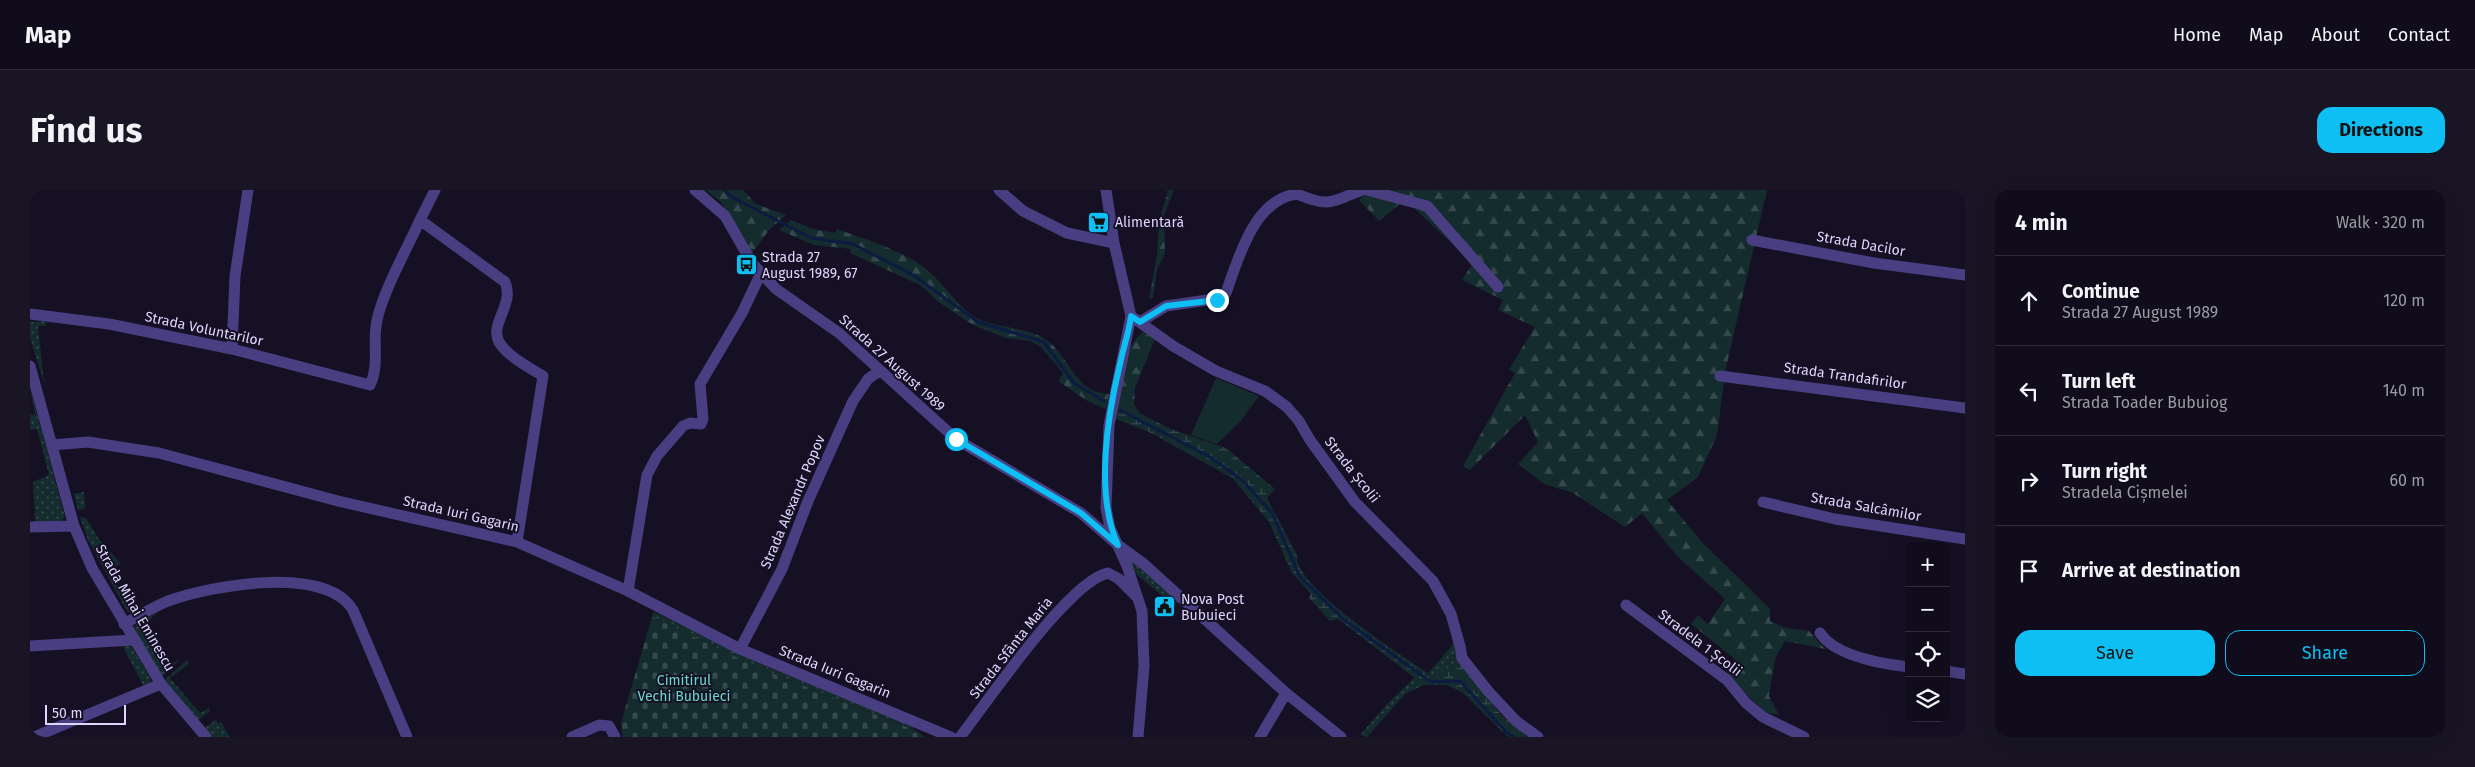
<!DOCTYPE html>
<meta charset="utf-8">
<style>
body{margin:0;font-family:"Fira Sans",sans-serif;background:#191525;color:#f1f3f6}
.controls{position:absolute;right:15px;bottom:15px;display:grid;overflow:hidden;border-radius:10px;box-shadow:0 5px 20px #0002}
.controls button{width:45px;height:45px;display:grid;place-items:center;padding:0;border:0;border-bottom:1px solid #302c3b;background:#100c1c;color:#f1f3f6;font:25px sans-serif}
.scale{position:absolute;left:15px;bottom:12px;width:81px;box-sizing:border-box;padding-left:5px;border:2px solid #dfd6fd;border-top:0;font-size:14px;line-height:18px;white-space:nowrap;color:#dfd6fd;-webkit-text-stroke:4px #161025;paint-order:stroke}
.stop{position:absolute;width:15px;height:15px;margin:-11px;border:4px solid #0dbff2;border-radius:50%;background:#fff}
.stop.end{background:#0dbff2;border-color:#fff;box-shadow:0 1px 5px #0008}
.list{margin:0;padding:0;list-style:none}
h2{display:flex;justify-content:space-between;align-items:center;height:65px;margin:0;padding:0 20px;font-size:21px}
h2 small{font-size:16px;font-weight:400;color:#9c9ba3}
.list li{display:grid;grid-template-columns:32px 1fr auto;gap:15px;align-items:center;box-sizing:border-box;height:90px;padding:0 20px;border-top:1px solid #302c3b}
.list b{display:block;font-size:19px;white-space:nowrap}
.list p{margin:0;font-size:16px;white-space:nowrap;color:#9c9ba3}
.list em{font-size:16px;font-style:normal;color:#9c9ba3}
.actions{display:flex;gap:10px;padding:15px 20px}
.actions a{flex:1;padding:11px 0;border:1px solid #0dbff2;border-radius:15px;text-align:center;font-size:18px;color:#0dbff2}
.actions .main{background:#0dbff2;color:#111}
.icon{flex:none;width:28px;height:28px;fill:none;stroke:currentColor;stroke-width:2;stroke-linecap:round;stroke-linejoin:round}
.map{position:relative;flex:none;width:1935px;height:547px;overflow:hidden;border-radius:15px}
header{display:flex;align-items:center;gap:30px;box-sizing:border-box;height:70px;padding:0 25px;background:#100c1c;border-bottom:1px solid #302c3b}
header strong{font-size:24px}
nav{display:flex;gap:28px;margin-inline-start:auto;font-size:18px}
.intro{display:flex;align-items:center;justify-content:space-between;box-sizing:border-box;height:120px;padding:0 30px}
h1{margin:0;font-size:35px}
.button{padding:12px 22px;border-radius:15px;background:#0dbff2;color:#111;font-size:18px;font-weight:700}
main{display:flex;gap:30px;padding:0 30px}
aside{flex:1;background:#100c1c;border-radius:15px;box-shadow:0 5px 20px #0002}
.map>svg:first-child{display:block}
.grass{fill:url(#grass-dots)}
.forest{fill:url(#forest-firs)}
.wetland{fill:url(#wetland-marsh)}
.cemetery{fill:url(#cemetery-stones)}
.garden{fill:#142c2e}
.lines{fill:none;stroke-linecap:round;stroke-linejoin:round}
.stream{stroke:#0d1a41;stroke-width:3}
.minor{stroke:#493e81;stroke-width:11}
.route{stroke:#0dbff2;stroke-width:6}
.labels{text-anchor:middle;dominant-baseline:central;stroke-width:4;stroke-linejoin:round;paint-order:stroke}
.poi-label{font-size:14px;fill:#dfd6fd;stroke:#161025;text-anchor:start}
.street-label{font-size:14px;fill:#dfd6fd;stroke:#161025}
.park-label{font-size:14px;fill:#66d9ca;stroke:#161025}
</style>
<header>
<strong>Map</strong>
<nav><a>Home</a><a>Map</a><a>About</a><a>Contact</a></nav>
</header>
<div class="intro"><h1>Find us</h1><a class="button">Directions</a></div>
<main>
<div class="map">
<svg width="1935" height="547" viewBox="0 0 1935 547">
<defs>
<pattern id="grass-dots" width="8" height="8" patternUnits="userSpaceOnUse" patternTransform="scale(1.25)"><rect width="8" height="8" fill="#142c2e"/><path d="M2 2h.1M6 6h.1" fill="none" stroke="#364a4d" stroke-width="1.8" stroke-linecap="round"/></pattern>
<pattern id="forest-firs" width="22" height="20" patternUnits="userSpaceOnUse" patternTransform="scale(1.25)"><rect width="22" height="20" fill="#142c2e"/><path d="M5 1l3.5 6h-7zM16 11l3.5 6h-7z" fill="#364a4d"/></pattern>
<pattern id="wetland-marsh" width="20" height="14" patternUnits="userSpaceOnUse" patternTransform="scale(1.25)"><rect width="20" height="14" fill="#142c2e"/><path d="M1 5h8M5 5V1M11 12h8M15 12V8" fill="none" stroke="#364a4d"/></pattern>
<pattern id="cemetery-stones" width="16" height="16" patternUnits="userSpaceOnUse" patternTransform="scale(1.25)"><rect width="16" height="16" fill="#142c2e"/><path d="M2 7V4a2 2 0 0 1 4 0v3zM10 15v-3a2 2 0 0 1 4 0v3z" fill="#364a4d"/></pattern>
</defs>
<rect width="100%" height="100%" fill="#161025"/>
<path class="grass" d="M16 131V136H8L14 193 0 148V132Z
M0 198 35 327 30 331 5 332 3 292 19 285 7 239 0 240V225L5 224Z
M54 302 55 319 48 320 44 304Z
M50 327 56 328 69 349 91 374 77 381 103 419 98 423 58 350Z
M1103 371 1150 409 1144 416 1104 382 1100 373Z
M139 414 123 426 112 441 135 478 151 468 132 487 104 440C105 427 128 420 139 414Z
M624 422 737 477 884 535 883 539 729 478 622 427Z
M1425 448 1429 472 1403 487 1398 483 1421 457Z
M92 455 101 456 121 489 120 495 114 497Z
M157 470 159 474 140 488 170 523 179 518 180 521 168 530 135 490Z
M1386 486 1394 495 1375 504 1337 547 1330 545 1357 514Z
M186 530 188 534 191 532 200 547H182L174 538Z"/>
<path class="forest" d="M676 0H713L726 14 756 25 739 40 722 63 691 12Z
M1135 0H1144L1134 25 1135 63 1127 80 1123 108 1119 109 1127 65 1129 31 1138 1Z
M1339 0H1737L1695 182 1687 245 1668 287 1637 310 1670 350 1740 419V431L1756 438 1779 441 1795 459 1755 451 1745 469 1739 506 1749 525 1735 522 1696 485 1705 469 1661 434 1668 425 1678 434 1695 409 1648 367 1612 323 1595 337 1543 303 1514 294 1488 274 1508 252 1495 225 1440 280 1433 276 1485 183 1479 179 1505 137 1468 120 1473 110 1432 90 1443 73 1384 18 1370 14 1349 31 1329 10Z
M761 30 783 39 805 43 807 39C832 48 870 60 891 75 911 89 923 112 943 126 966 140 997 135 1018 151 1041 169 1045 203 1079 204L1076 219 1059 212 1028 191 1033 183 1011 157 1000 151 976 148 943 135 910 113 890 95 820 63 821 59 784 55 749 40Z
M1113 142 1125 149 1105 198 1104 215 1111 224 1087 208C1092 188 1096 154 1113 142Z"/>
<path class="wetland" d="M1087 208 1111 224 1141 239 1196 258 1245 299 1237 308 1268 367 1267 370C1276 405 1371 464 1403 487L1429 472 1471 525 1498 547H1478L1433 503 1417 495H1394L1308 429 1300 431 1278 407 1281 404 1262 383 1239 332 1202 288 1121 243 1086 229Z"/>
<path class="cemetery" d="M622 427 729 478 887 541 895 547H592L591 533Z"/>
<path class="garden" d="M1186 188 1229 206 1210 232 1187 254 1161 245Z"/>
<g class="lines">
<path class="stream" d="M694 0 702 7 781 48 823 54 883 85 948 132 1014 152 1044 193 1074 211
M1090 220 1180 267 1212 290 1242 323 1270 387 1313 429 1401 492 1430 491 1476 542 1484 547"/>
<path class="minor" d="M405 0 390 30 475 92C485 114 459 134 469 152 477 166 500 178 513 186L487 352
M665 0 695 26 722 73 746 99 809 143 926 249 1051 323 1088 355 1114 374 1256 503 1311 547
M969 0 993 21 1037 43 1084 53
M1076 0 1084 53 1101 126 1079 235 1076 318 1080 338 1097 376 1112 421 1114 476 1108 547
M1337 0 1397 16 1468 97
M1722 50 1844 73 1935 85
M0 124 79 134 202 159 340 195C350 174 342 152 347 130 354 99 377 59 390 30
M1101 126 1143 156 1186 181 1235 201 1257 217 1269 231 1280 250 1325 312 1403 391 1421 424 1430 456 1432 468 1458 501 1486 531 1508 547
M1110 132 1136 116 1191 108 1196 103C1208 69 1224 9 1267 4 1300 18 1300 12 1332 0
M202 159 205 86 218 0
M0 176 44 336 62 378 131 494 176 547
M1690 186 1935 218
M22 255 58 252 129 263 308 311 487 352 598 401 710 459 921 547
M1733 312 1805 329 1935 349
M0 337 44 336
M598 401 617 285 627 266 653 236 660 233 671 234 673 229 670 194 712 123 731 83
M1596 415 1697 490 1716 513 1733 527 1774 547
M94 434C108 426 123 417 138 411 179 396 295 374 323 420L377 547
M1790 443C1806 467 1853 474 1879 477
M0 456 103 450
M710 459 752 379 778 311 823 211 838 189 849 181
M1916 481 1935 484
M4 547 131 494
M542 547 569 535 579 536 585 547
M930 547C958 511 1039 391 1078 383L1089 389 1106 406
M1230 547 1256 503"/>
</g>
<g class="lines">
<path class="route" d="M926 249 1051 323 1088 355C1065 305 1077 227 1090 174 1093 158 1099 143 1101 126L1110 132 1136 116 1187 110"/>
</g>
<defs>
<symbol id="supermarket-square" viewBox="-11 -11 22 22"><rect x="-9" y="-9" width="18" height="18" rx="4" fill="#0dbff2" stroke="#161025"/><path d="M-6-5.5h2.5l.6 2H6L4.5 2H-2.5L-4.4-4H-6ZM-1.5 3.2a1.3 1.3 0 1 0 .1 0ZM3 3.2a1.3 1.3 0 1 0 .1 0Z" fill="#111"/></symbol>
<symbol id="bus-square" viewBox="-11 -11 22 22"><rect x="-9" y="-9" width="18" height="18" rx="4" fill="#0dbff2" stroke="#161025"/><path d="M-5-6H5V4H4V6H2V4H-2V6H-4V4H-5ZM-3.5-4V0h7V-4ZM-3.5 1.2v1.5H-2V1.2ZM2 1.2v1.5H3.5V1.2Z" fill="#111"/></symbol>
<symbol id="civic-square" viewBox="-11 -11 22 22"><rect x="-9" y="-9" width="18" height="18" rx="4" fill="#0dbff2" stroke="#161025"/><path d="M-.6-6.5H3V-4.5H.6V-3L4-1V1h2V6H-6V1h2V-1L-.6-3ZM-1.2 2.5V6h2.4V2.5Z" fill="#111"/></symbol>
</defs>
<g fill-rule="evenodd">
<use href="#supermarket-square" x="1056" y="20" width="25" height="25"/>
<use href="#bus-square" x="704" y="62" width="25" height="25"/>
<use href="#civic-square" x="1122" y="404" width="25" height="25"/>
</g>
<g class="labels">
<g class="poi-label">
<text x="1085" y="32">Alimentară</text>
<text x="732" y="67">Strada 27<tspan x="732" dy="16">August 1989, 67</tspan></text>
<text x="1151" y="409">Nova Post<tspan x="1151" dy="16">Bubuieci</tspan></text>
</g>
<g class="street-label">
<text transform="translate(1831 54) rotate(10)">Strada Dacilor</text>
<text transform="translate(174 139) rotate(12)">Strada Voluntarilor</text>
<text transform="translate(862 173) rotate(42)">Strada 27 August 1989</text>
<text transform="translate(1815 186) rotate(8)">Strada Trandafirilor</text>
<text transform="translate(1322 280) rotate(52)">Strada Școlii</text>
<text transform="translate(763 312) rotate(-67)">Strada Alexandr Popov</text>
<text transform="translate(1836 317) rotate(10)">Strada Salcâmilor</text>
<text transform="translate(431 324) rotate(13)">Strada Iuri Gagarin</text>
<text transform="translate(105 418) rotate(60)">Strada Mihai Eminescu</text>
<text transform="translate(1670 453) rotate(37)">Stradela 1 Școlii</text>
<text transform="translate(981 458) rotate(-52)">Strada Sfânta Maria</text>
<text transform="translate(805 482) rotate(22)">Strada Iuri Gagarin</text>
</g>
<g class="park-label">
<text x="654" y="490">Cimitirul<tspan x="654" dy="16">Vechi Bubuieci</tspan></text>
</g>
</g>
</svg>
<div class="controls">
<button>+</button>
<button>−</button>
<button><svg class="icon" aria-label="locate" viewBox="0 0 24 24"><circle cx="12" cy="12" r="6"/><path d="M12 2v4M12 18v4M2 12h4M18 12h4"/></svg></button>
<button><svg class="icon" aria-label="layers" viewBox="0 0 24 24"><path d="M12 4l9 5-9 5-9-5zM3 14l9 5 9-5"/></svg></button>
</div>
<div class="scale">50 m</div>
<div class="stop" style="left:926px;top:249px"></div>
<div class="stop end" style="left:1187px;top:110px"></div>
</div>
<aside>
<h2>4 min<small>Walk · 320 m</small></h2>
<ul class="list">
<li><svg class="icon" aria-label="ahead" viewBox="0 0 24 24"><path d="M12 20V5M6 11l6-6 6 6"/></svg><div><b>Continue</b><p>Strada 27 August 1989</p></div><em>120 m</em></li>
<li><svg class="icon" aria-label="left" viewBox="0 0 24 24"><path d="M17 20v-9H6M10 6l-5 5 5 5"/></svg><div><b>Turn left</b><p>Strada Toader Bubuiog</p></div><em>140 m</em></li>
<li><svg class="icon" aria-label="right" viewBox="0 0 24 24"><path d="M7 20v-9h11M14 6l5 5-5 5"/></svg><div><b>Turn right</b><p>Stradela Cișmelei</p></div><em>60 m</em></li>
<li><svg class="icon" aria-label="arrive" viewBox="0 0 24 24"><path d="M6 21V4h12l-3 4 3 4H6"/></svg><div><b>Arrive at destination</b></div></li>
</ul>
<div class="actions"><a class="main">Save</a><a>Share</a></div>
</aside>
</main>
